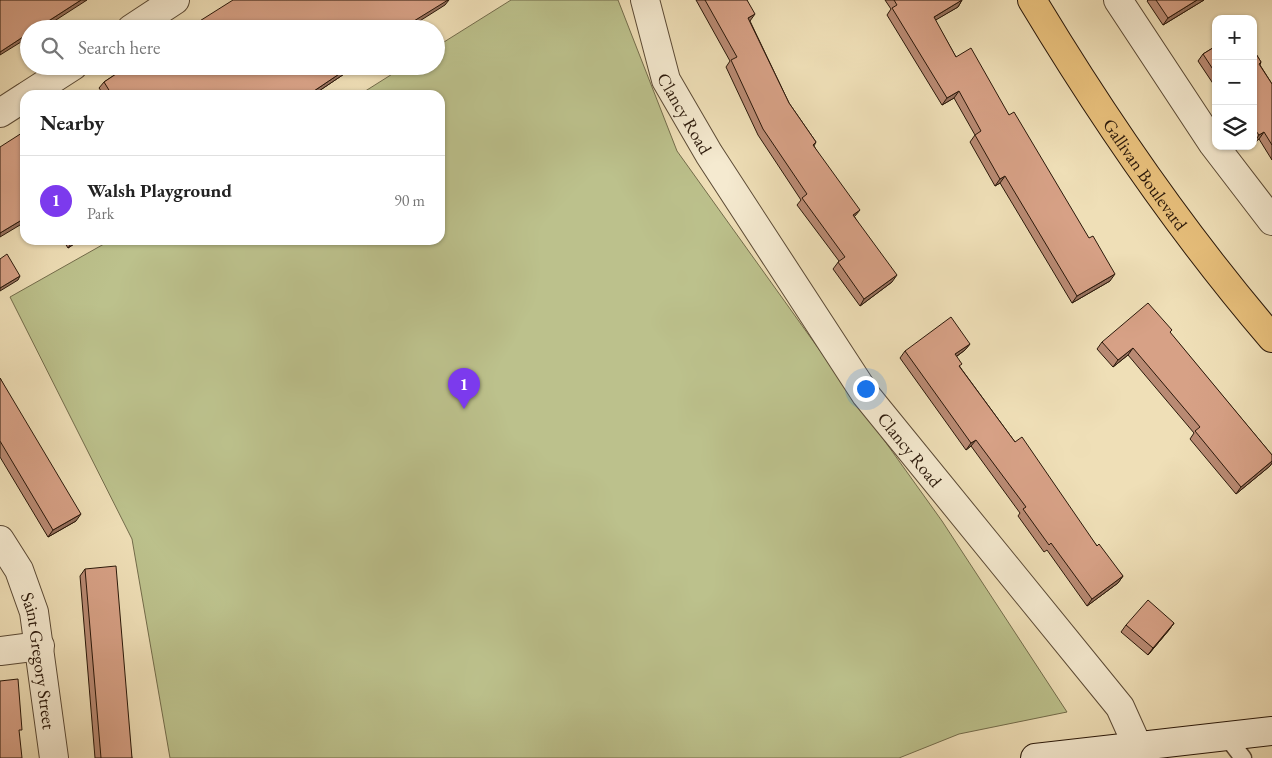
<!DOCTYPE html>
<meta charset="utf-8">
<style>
body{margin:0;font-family:"EB Garamond",serif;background:#f2f2f2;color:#222}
.controls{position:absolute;right:15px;top:15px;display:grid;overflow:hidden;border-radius:10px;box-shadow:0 1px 4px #0004}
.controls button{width:45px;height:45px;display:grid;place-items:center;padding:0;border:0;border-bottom:1px solid #e0e0e0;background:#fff;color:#222;font:25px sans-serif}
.you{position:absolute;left:865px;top:388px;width:18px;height:18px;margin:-12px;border:4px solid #fff;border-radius:50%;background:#1a73e8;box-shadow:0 0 0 8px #1a73e833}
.badge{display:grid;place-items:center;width:32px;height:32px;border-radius:50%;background:#7c3aed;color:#fff;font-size:16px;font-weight:700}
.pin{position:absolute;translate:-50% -41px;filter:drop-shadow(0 1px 2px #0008)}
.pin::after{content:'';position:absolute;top:26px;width:18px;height:15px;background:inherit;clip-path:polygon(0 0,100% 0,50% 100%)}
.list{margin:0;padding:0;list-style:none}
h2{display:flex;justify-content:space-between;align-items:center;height:65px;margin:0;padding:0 20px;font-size:21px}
h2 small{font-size:16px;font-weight:400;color:#767676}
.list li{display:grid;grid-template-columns:32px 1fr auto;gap:15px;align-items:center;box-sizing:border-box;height:90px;padding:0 20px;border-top:1px solid #e0e0e0}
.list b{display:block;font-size:19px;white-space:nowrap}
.list p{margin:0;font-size:16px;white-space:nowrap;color:#767676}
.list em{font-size:16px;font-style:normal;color:#767676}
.icon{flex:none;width:28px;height:28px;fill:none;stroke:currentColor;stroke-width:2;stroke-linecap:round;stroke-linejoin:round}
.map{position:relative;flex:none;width:1272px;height:758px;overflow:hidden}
.search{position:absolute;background:#fff;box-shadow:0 1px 4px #0004;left:20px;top:20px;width:425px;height:55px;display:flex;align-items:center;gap:12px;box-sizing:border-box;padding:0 18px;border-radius:28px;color:#767676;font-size:19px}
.panel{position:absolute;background:#fff;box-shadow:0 1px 4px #0004;left:20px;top:90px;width:425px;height:155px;border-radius:15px}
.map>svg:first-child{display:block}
.green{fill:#bcc18c;stroke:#736c4b}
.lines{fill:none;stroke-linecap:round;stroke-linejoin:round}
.service-casing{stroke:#5b4a35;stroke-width:19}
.minor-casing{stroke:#5b4a35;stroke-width:30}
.secondary-casing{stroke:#2a180a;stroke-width:30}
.trunk-casing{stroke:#2a180a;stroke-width:30}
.service{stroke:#f5ead0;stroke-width:16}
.minor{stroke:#f5ead0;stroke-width:28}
.secondary{stroke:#f5ead0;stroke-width:28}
.trunk{stroke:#e8c07c;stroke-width:28}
.wall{fill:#b98a73;stroke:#2a180a}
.shaded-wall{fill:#96715e;stroke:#2a180a}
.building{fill:#d7a186;stroke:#2a180a}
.labels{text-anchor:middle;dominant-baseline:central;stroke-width:4;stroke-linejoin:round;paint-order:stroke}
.street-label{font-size:18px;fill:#2a180a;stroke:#f5ead0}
</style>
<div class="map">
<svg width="1272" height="758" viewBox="0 0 1272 758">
<rect width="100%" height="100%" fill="#efdfb7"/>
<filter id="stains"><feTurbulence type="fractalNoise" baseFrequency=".004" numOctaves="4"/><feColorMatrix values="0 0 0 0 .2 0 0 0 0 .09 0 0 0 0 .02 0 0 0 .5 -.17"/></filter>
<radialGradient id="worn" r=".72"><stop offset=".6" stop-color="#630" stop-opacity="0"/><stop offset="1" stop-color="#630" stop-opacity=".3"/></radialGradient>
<path class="green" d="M511 0H618L677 151 942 521 1067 712 959 734 899 758H170L132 539 10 297 111 240H440V95H359L405 66H436V47Z"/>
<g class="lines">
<defs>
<path id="service" d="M1227 737 1243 758"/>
<g id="minor">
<path id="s1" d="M645 0 666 80 709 154 866 395 1120 707 1138 747"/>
<path d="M1118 0 1213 144 1272 221"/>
<path d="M131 29 175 0"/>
<path d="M28 95 73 66"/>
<path d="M0 113 25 97"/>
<path id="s2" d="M0 540 19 570 34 612 54 758"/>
<path d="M0 651 40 646"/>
</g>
<path id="secondary" d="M1035 758 1272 731"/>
<g id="trunk">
<path id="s3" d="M1032 0C1103 118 1182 233 1272 338"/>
</g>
</defs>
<use href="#service" class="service-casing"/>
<use href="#minor" class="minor-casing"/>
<use href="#secondary" class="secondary-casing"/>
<use href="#trunk" class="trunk-casing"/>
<use href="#service" class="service"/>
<use href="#minor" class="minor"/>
<use href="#secondary" class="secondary"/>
<use href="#trunk" class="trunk"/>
</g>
<path class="wall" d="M696 0H747L750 21 789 103 816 142 814 146 892 282 860 306 833 269 839 261 797 205 801 200 758 135 726 67 730 61Z
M885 0H962L958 7 935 20 956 57 1009 115 1110 281 1072 303 1000 183 995 186 970 142 975 135 954 98 942 105 887 15 891 9Z
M1148 0H1204L1163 25 1147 1Z
M1216 46V88L1198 61 1203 54Z
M1253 49 1261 62 1260 65 1272 84V160L1259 139 1254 143 1253 142Z
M128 66H356L313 95H104L99 88 104 82Z
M63 240H80L68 248Z
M1170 333 1272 455V463L1270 466 1236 494 1190 439 1194 433 1128 355 1113 367 1097 349 1102 342Z
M970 344 965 350 956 357 960 367 1015 442 1097 546 1123 576 1118 583 1087 606 1047 550 1044 552 1018 516 1020 513 971 446 966 450 900 358 905 351Z
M0 378 76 521 48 537 0 457Z
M85 569 132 758H95L80 576Z
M1174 623 1169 630 1148 655 1121 632 1126 625Z"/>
<path class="shaded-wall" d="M81 0H87L42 29H36Z
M446 0H449L445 5 407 29H401Z
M962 0 958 7 929 24 934 17Z
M1197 0H1204L1163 25 1168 18Z
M755 14 750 21 744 24 748 18Z
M29 33V37L0 55V52Z
M351 66H356L313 95H308Z
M959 91 954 98 942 105 947 98Z
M1264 132 1259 139 1254 143 1259 135Z
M1005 176 1000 183 995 186 1000 179Z
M860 210 855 216 848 221 853 215Z
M25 218V222L0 237V233Z
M75 240H80L68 248 73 241Z
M1115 274 1110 281 1072 303 1077 296Z
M897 275 892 282 860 306 864 299Z
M20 276 18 280 0 291V288Z
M970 344 965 350 950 361 955 354Z
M1133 348 1128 355 1113 367 1118 360Z
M976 440 971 446 966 450 971 443Z
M1272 461V463L1270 466 1236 494 1241 487Z
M81 514 76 521 48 537 53 530Z
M1123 576 1118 583 1087 606 1092 599Z
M1174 623 1169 630 1148 655 1153 648Z"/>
<path class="building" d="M0 0H81L36 29H29V33L0 52Z
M233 0H448L401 29H187Z
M705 0H747L755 14 748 18 789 103 816 142 813 145 860 210 853 215 897 275 864 299 838 262 845 257 802 198 807 194 763 129 731 60 737 57Z
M894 0H962L934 17 956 57 971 48 1009 115 1014 112 1089 238 1093 236 1115 274 1077 296 1005 176 1000 179 975 135 981 131 959 91 947 98 892 8 897 5Z
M1156 0H1197L1168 18Z
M1216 46V74L1203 54Z
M1253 49 1261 62 1259 64 1272 84V145L1264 132 1259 135 1253 127Z
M128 66H351L308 95H112L104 82Z
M25 131V218L0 233V147Z
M7 254 20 276 0 288V259Z
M1148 303 1172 330 1170 332 1272 455V461L1241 487 1195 431 1200 427 1133 348 1118 360 1102 342Z
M951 317 970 344 955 354 962 364 959 366 1015 442 1022 437 1097 546 1099 544 1123 576 1092 599 1051 543 1049 545 1023 509 1026 507 976 440 971 443 905 351Z
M0 378 81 514 53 530 0 441Z
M116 566 132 758H101L85 569Z
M1148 600 1174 623 1153 648 1126 625Z
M18 679 22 730H19L22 758H0V681Z"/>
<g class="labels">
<g class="street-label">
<text stroke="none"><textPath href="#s1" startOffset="121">Clancy Road</textPath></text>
<text stroke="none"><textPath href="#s3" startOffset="208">Gallivan Boulevard</textPath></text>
<text stroke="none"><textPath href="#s1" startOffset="526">Clancy Road</textPath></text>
<text stroke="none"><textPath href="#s2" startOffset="129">Saint Gregory Street</textPath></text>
</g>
</g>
<rect width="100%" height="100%" filter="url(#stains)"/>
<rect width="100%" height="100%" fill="url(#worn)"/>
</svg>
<div class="controls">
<button>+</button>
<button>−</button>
<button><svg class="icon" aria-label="layers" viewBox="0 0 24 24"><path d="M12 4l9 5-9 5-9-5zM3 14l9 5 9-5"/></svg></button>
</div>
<div class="you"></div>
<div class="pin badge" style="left:464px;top:409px">1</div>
<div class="search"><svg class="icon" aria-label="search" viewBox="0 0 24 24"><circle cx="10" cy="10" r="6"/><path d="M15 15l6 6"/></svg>Search here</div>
<section class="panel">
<h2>Nearby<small></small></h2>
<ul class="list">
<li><span class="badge">1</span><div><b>Walsh Playground</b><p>Park</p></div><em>90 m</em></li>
</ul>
</section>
</div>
